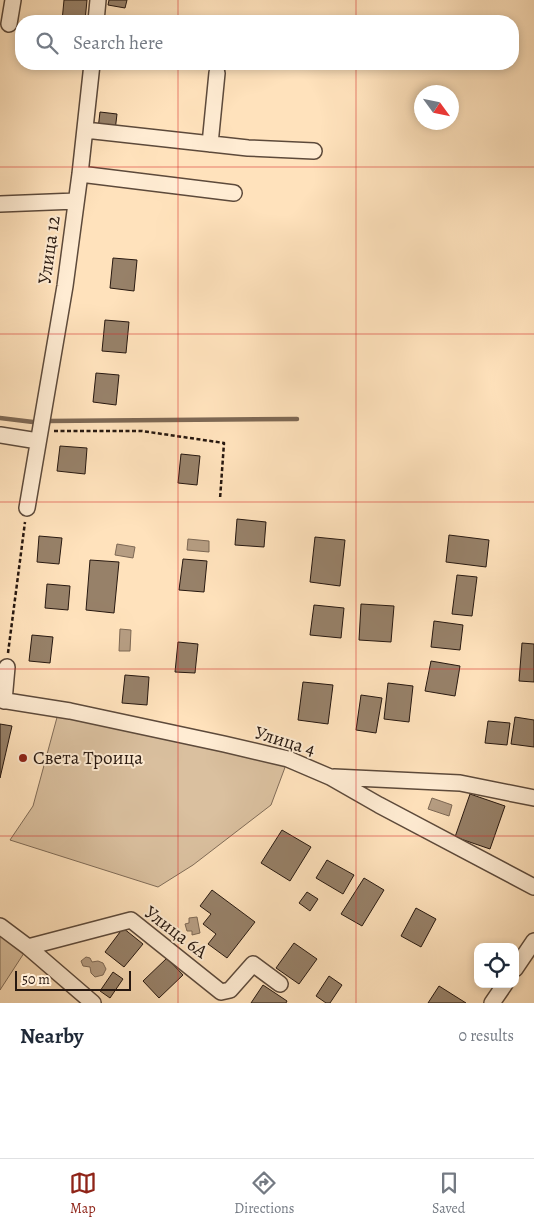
<!DOCTYPE html>
<meta charset="utf-8">
<style>
body{margin:0;font-family:Alegreya,serif;background:#f2f2f3;color:#1f2937}
.controls{position:absolute;right:15px;bottom:15px;display:grid;overflow:hidden;border-radius:10px;box-shadow:0 2px 8px #0003}
.controls button{width:45px;height:45px;display:grid;place-items:center;padding:0;border:0;border-bottom:1px solid #e0e1e3;background:#fff;color:#1f2937;font:25px sans-serif}
.compass{position:absolute;left:414px;top:85px;width:45px;height:45px;border-radius:50%;background:#fff;box-shadow:0 2px 8px #0003;rotate:123deg}
.scale{position:absolute;left:15px;bottom:12px;width:116px;box-sizing:border-box;padding-left:5px;border:2px solid #271810;border-top:0;font-size:14px;line-height:18px;white-space:nowrap;color:#271810;-webkit-text-stroke:4px #ffecd3;paint-order:stroke}
.list{margin:0;padding:0;list-style:none}
h2{display:flex;justify-content:space-between;align-items:center;height:65px;margin:0;padding:0 20px;font-size:21px}
h2 small{font-size:16px;font-weight:400;color:#747a83}
.icon{flex:none;width:28px;height:28px;fill:none;stroke:currentColor;stroke-width:2;stroke-linecap:round;stroke-linejoin:round}
.map{position:relative;flex:none;width:534px;height:1003px;overflow:hidden}
.search{position:absolute;background:#fff;box-shadow:0 2px 8px #0003;left:15px;right:15px;top:15px;height:55px;display:flex;align-items:center;gap:12px;box-sizing:border-box;padding:0 18px;border-radius:20px;color:#747a83;font-size:19px}
.sheet{height:155px;background:#fff}
nav{display:flex;justify-content:space-around;align-items:center;box-sizing:border-box;height:70px;border-top:1px solid #e0e1e3;background:#fff;font-size:14px;color:#747a83}
nav a{display:grid;justify-items:center;gap:2px}
nav .on{color:#8f2418}
.map>svg:first-child{display:block}
.green{fill:#dac09f;stroke:#806c58}
.water{fill:#b69d82;stroke:#7d6854}
.lines{fill:none;stroke-linecap:round;stroke-linejoin:round}
.stream{stroke:#7d6854;stroke-width:4.5}
.building{fill:#978169;stroke:#271810}
.street-casing{stroke:#5d4a3b;stroke-width:18}
.path{stroke:#271810;stroke-width:2.5;stroke-dasharray:4 2.5;stroke-linecap:butt}
.street{stroke:#ffecd3;stroke-width:15}
.grid{fill:none;stroke:#d62828;stroke-width:1;stroke-opacity:0.55}
.poi-dot{fill:#8f2418;stroke:#ffecd3;stroke-width:2}
.labels{text-anchor:middle;dominant-baseline:central;stroke-width:4;stroke-linejoin:round;paint-order:stroke}
.street-label{font-size:19px;fill:#271810;stroke:#ffecd3}
.poi-label{font-size:19px;fill:#271810;stroke:#ffecd3;text-anchor:start}
</style>
<div class="map">
<svg width="534" height="1003" viewBox="0 0 534 1003">
<rect width="100%" height="100%" fill="#ffe2bc"/>
<filter id="stains"><feTurbulence type="fractalNoise" baseFrequency=".004" numOctaves="4"/><feColorMatrix values="0 0 0 0 .2 0 0 0 0 .09 0 0 0 0 .02 0 0 0 .5 -.17"/></filter>
<radialGradient id="worn" r=".72"><stop offset=".6" stop-color="#630" stop-opacity="0"/><stop offset="1" stop-color="#630" stop-opacity=".3"/></radialGradient>
<path class="green" d="M59 710 287 762 271 805 193 865 158 887 10 840 33 806Z
M0 932 26 950 0 990Z"/>
<path class="water" d="M188 539 209 541V552L187 550Z
M117 544 135 547 133 558 115 555Z
M120 629 131 630 130 651H119Z
M432 798 452 805 449 816 428 809Z
M197 917 200 933 192 935V931H187L185 924 189 923V918Z
M86 957 90 958 92 962 98 961 103 963 106 969 103 975 95 977 91 973 90 967 83 966 81 961Z"/>
<g class="lines">
<path class="stream" d="M0 418 33 422
M47 421 297 419"/>
</g>
<path class="building" d="M64 0H87L85 21H62Z
M109 0H127L125 8 108 5Z
M100 112 117 114 115 131 98 129Z
M113 258 137 260 134 291 110 288Z
M105 320 129 322 126 353 102 351Z
M96 373 119 375 116 405 93 402Z
M60 446 87 448 85 474 57 471Z
M181 454 200 456 197 485 178 483Z
M237 519 266 522 264 547 235 545Z
M449 535 489 540 486 567 446 562Z
M39 536 62 538 59 564 37 562Z
M315 537 345 540 340 586 310 582Z
M183 559 207 561 204 592 179 590Z
M90 560 119 562 114 613 86 610Z
M457 575 477 577 472 616 452 614Z
M47 584 70 586 68 610 45 608Z
M361 604 394 606 391 642 359 640Z
M314 605 344 608 341 638 310 635Z
M434 621 463 625 460 650 431 647Z
M32 635 53 637 50 663 29 661Z
M178 642 198 644 195 673 175 672Z
M522 643 534 644V682L519 681Z
M431 661 460 666 455 696 425 691Z
M125 675 149 677 147 705 122 703Z
M303 682 333 685 328 724 298 720Z
M388 683 413 686 409 722 384 719Z
M361 695 382 698 376 733 356 730Z
M515 717 534 720V747L511 744Z
M488 721 510 723 507 745 485 743Z
M0 724 12 726 0 778Z
M470 794 505 806 490 849 455 837Z
M282 830 311 847 290 881 261 863Z
M327 860 354 875 343 894 316 878Z
M364 878 384 890 362 926 341 914Z
M212 890 255 922 227 958 208 944 216 934 203 924 211 914 200 906Z
M307 892 318 899 310 911 299 903Z
M416 908 436 919 421 947 401 936Z
M123 928 143 944 124 967 105 952Z
M294 943 317 959 299 984 276 968Z
M167 958 183 975 159 998 143 981Z
M113 972 123 979 110 998 100 991Z
M329 976 342 985 330 1003H326L316 996Z
M263 985 287 1001 286 1003H251Z
M439 986 466 1003H428Z"/>
<g class="lines">
<defs>
<path id="street" d="M96 21 98 0
M9 24 13 0
M85 130 248 148 314 151
M210 144 217 73
M80 174 234 193
M0 204 76 201
M0 435 38 441
M27 508 65 286 80 174 92 64
M0 700 70 711 224 744 288 759 330 777 379 805 534 887
M4 701 7 667
M334 777 460 783 534 798
M0 926 28 947 93 1003
M28 947 131 920 221 992 230 990 253 964 280 984
M515 969 534 941
M492 1003 505 984"/>
</defs>
<use href="#street" class="street-casing"/>
<path class="path" d="M54 431H142L224 443 220 499
M8 653 25 522"/>
<use href="#street" class="street"/>
</g>
<path class="grid" d="M178 0V21M356 0V21M178 64V1003M356 64V1003M0 167H534M0 334H534M0 502H534M0 669H534M0 836H534"/>
<circle class="poi-dot" cx="23" cy="758" r="5"/>
<g class="labels">
<g class="street-label">
<text transform="translate(49 250) rotate(-82)">Улица 12</text>
<text transform="translate(285 741) rotate(17)">Улица 4</text>
<text transform="translate(176 932) rotate(37)">Улица 6A</text>
</g>
<g class="poi-label">
<text x="33" y="758">Света Троица</text>
</g>
</g>
<rect width="100%" height="100%" filter="url(#stains)"/>
<rect width="100%" height="100%" fill="url(#worn)"/>
</svg>
<div class="controls">
<button><svg class="icon" aria-label="locate" viewBox="0 0 24 24"><circle cx="12" cy="12" r="6"/><path d="M12 2v4M12 18v4M2 12h4M18 12h4"/></svg></button>
</div>
<svg class="compass" viewBox="-18 -18 36 36"><path d="M0-13l5 13h-10z" fill="#e53935"/><path d="M0 13l5-13h-10z" fill="#747a83"/></svg>
<div class="scale">50 m</div>
<div class="search"><svg class="icon" aria-label="search" viewBox="0 0 24 24"><circle cx="10" cy="10" r="6"/><path d="M15 15l6 6"/></svg>Search here</div>
</div>
<section class="sheet">
<h2>Nearby<small>0 results</small></h2>
<ul class="list">
</ul>
</section>
<nav>
<a class="on"><svg class="icon" aria-label="map" viewBox="0 0 24 24"><path d="M3 6l6-2 6 2 6-2v14l-6 2-6-2-6 2zM9 4v14M15 6v14"/></svg>Map</a>
<a><svg class="icon" aria-label="directions" viewBox="0 0 24 24"><path d="M12 3l9 9-9 9-9-9zM9 14v-3h6M13 9l2 2-2 2"/></svg>Directions</a>
<a><svg class="icon" aria-label="saved" viewBox="0 0 24 24"><path d="M7 4h10v16l-5-4-5 4z"/></svg>Saved</a>
</nav>
